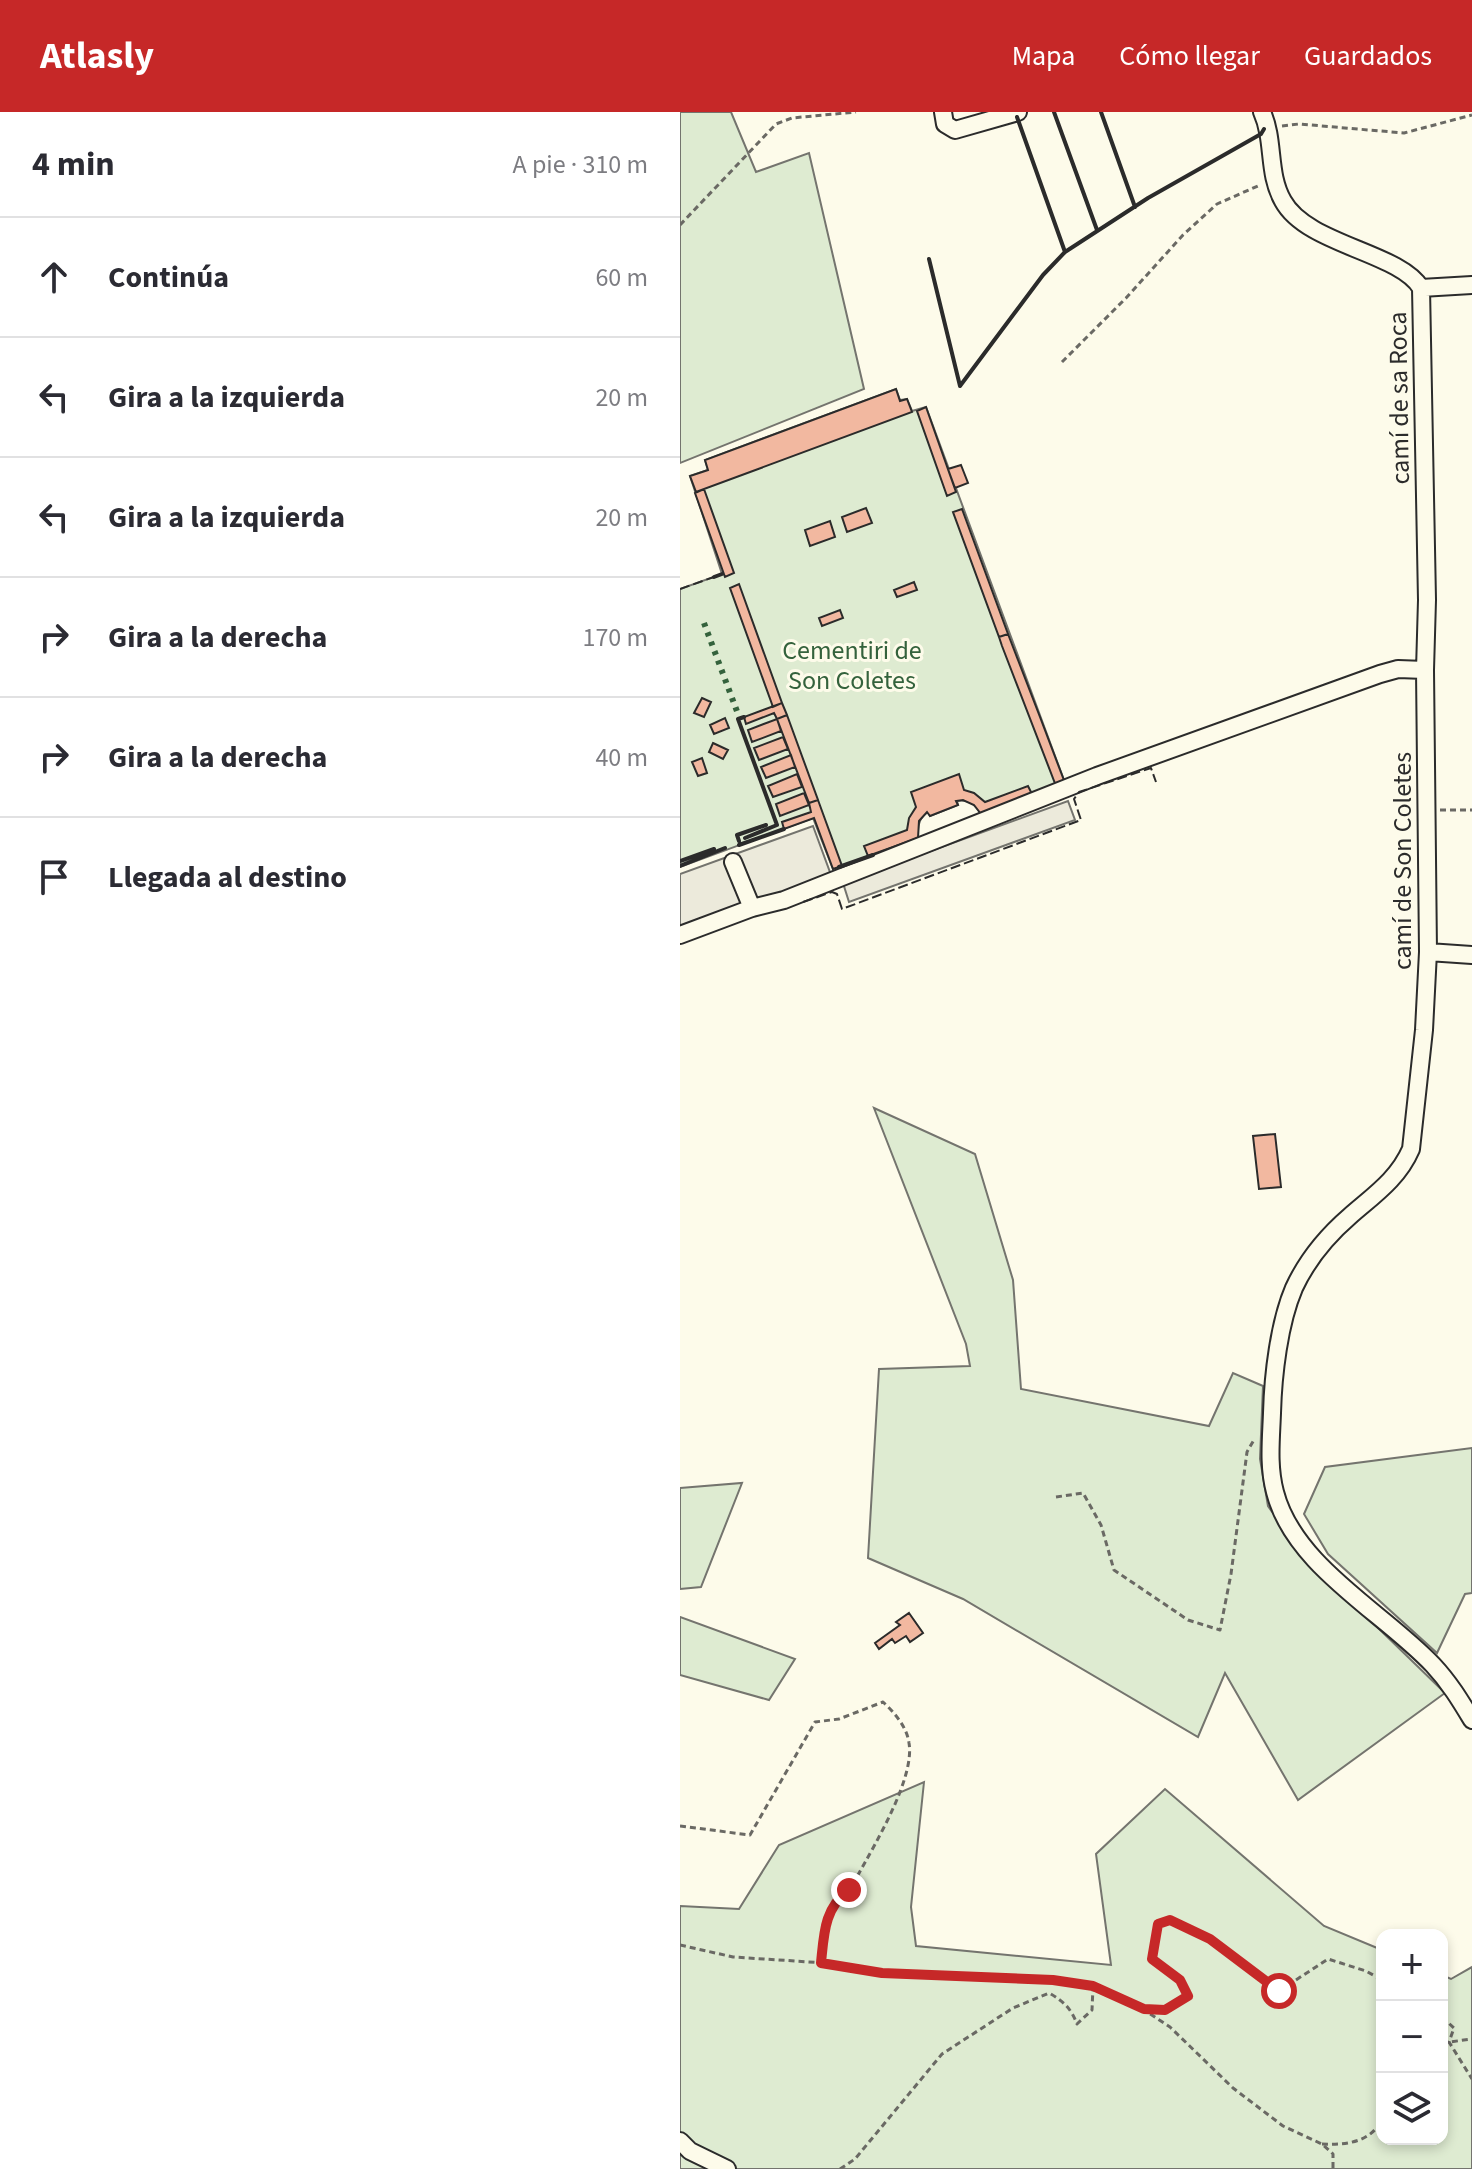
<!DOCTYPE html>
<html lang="es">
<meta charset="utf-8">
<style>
body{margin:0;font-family:"Source Sans 3",sans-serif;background:#f2f2f3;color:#2b2b33}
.controls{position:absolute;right:24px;bottom:24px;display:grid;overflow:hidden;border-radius:16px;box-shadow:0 4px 12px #0003}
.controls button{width:72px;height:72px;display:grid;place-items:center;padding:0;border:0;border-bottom:2px solid #e1e1e2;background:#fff;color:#2b2b33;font:40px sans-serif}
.stop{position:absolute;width:24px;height:24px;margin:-18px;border:6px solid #c62828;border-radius:50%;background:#fff}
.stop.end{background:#c62828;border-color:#fff;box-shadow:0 2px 8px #0008}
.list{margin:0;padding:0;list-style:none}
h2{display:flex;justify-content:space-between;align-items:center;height:104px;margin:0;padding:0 32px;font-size:34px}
h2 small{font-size:26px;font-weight:400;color:#7c7c81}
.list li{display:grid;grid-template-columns:52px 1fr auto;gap:24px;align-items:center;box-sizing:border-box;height:120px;padding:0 32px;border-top:2px solid #e1e1e2}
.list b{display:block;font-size:30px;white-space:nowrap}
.list em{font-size:26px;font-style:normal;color:#7c7c81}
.icon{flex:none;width:44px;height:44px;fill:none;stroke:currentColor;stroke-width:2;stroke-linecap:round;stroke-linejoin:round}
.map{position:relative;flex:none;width:792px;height:2057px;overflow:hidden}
header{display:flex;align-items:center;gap:48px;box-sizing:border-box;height:112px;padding:0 40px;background:#c62828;color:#fff}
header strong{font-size:38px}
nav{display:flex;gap:44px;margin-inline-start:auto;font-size:28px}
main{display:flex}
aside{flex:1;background:#fff}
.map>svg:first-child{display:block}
.green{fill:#deebd1;stroke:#74746e;stroke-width:2}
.parking{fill:#eceadb;stroke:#74746e;stroke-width:2}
.building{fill:#f2b8a0;stroke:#2b2b2b;stroke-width:2}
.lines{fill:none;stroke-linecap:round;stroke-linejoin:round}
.minor-casing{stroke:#2b2b2b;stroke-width:20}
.path{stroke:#6a6964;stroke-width:3;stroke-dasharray:6 4;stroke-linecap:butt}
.minor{stroke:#fdfbea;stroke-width:16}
.hedge{stroke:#34623c;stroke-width:6;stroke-dasharray:4 6;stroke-linecap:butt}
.fence{stroke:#2b2b2b;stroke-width:2;stroke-dasharray:10 4;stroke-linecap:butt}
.wall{stroke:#2b2b2b;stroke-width:4}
.route{stroke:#c62828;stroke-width:10}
.labels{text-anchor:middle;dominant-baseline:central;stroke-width:6;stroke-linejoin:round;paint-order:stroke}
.street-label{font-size:26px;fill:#2b2b2b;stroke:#fdfbea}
.park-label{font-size:26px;fill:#34623c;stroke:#fdfbea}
</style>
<header>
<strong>Atlasly</strong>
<nav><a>Mapa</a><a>Cómo llegar</a><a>Guardados</a></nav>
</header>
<main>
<aside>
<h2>4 min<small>A pie · 310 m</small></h2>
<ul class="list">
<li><svg class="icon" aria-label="ahead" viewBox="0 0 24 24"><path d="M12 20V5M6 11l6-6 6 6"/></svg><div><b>Continúa</b></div><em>60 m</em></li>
<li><svg class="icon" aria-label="left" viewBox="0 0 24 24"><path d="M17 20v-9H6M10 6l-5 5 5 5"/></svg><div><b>Gira a la izquierda</b></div><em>20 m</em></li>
<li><svg class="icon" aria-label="left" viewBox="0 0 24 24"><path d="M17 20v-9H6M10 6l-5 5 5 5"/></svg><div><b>Gira a la izquierda</b></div><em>20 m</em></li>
<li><svg class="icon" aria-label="right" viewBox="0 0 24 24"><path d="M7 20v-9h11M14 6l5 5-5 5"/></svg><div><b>Gira a la derecha</b></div><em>170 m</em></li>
<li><svg class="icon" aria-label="right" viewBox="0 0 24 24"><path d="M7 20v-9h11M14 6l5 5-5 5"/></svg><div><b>Gira a la derecha</b></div><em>40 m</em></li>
<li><svg class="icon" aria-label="arrive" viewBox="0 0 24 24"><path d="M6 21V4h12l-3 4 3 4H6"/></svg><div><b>Llegada al destino</b></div></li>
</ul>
</aside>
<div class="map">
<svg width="792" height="2057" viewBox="0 0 792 2057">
<rect width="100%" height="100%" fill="#fdfbea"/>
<path class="green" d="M0 0H51L76 60 129 41 184 277 0 351Z
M216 277 220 288 227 287 232 299 246 295 385 671 301 702C296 693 288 687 277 689L278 693 250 704 248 700C239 705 237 716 238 726L153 757 133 706 0 755V477L42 462 10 364 28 358 25 348Z
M194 996 295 1042 333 1168 341 1277 529 1314 553 1261 583 1274 580 1347 588 1394 621 1441 765 1581 618 1688 545 1561 518 1625 283 1487 188 1446 199 1257 290 1254 286 1232Z
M792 1336V1481L785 1482 757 1541 648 1442 624 1402 645 1355Z
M62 1371 21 1475 0 1477V1376Z
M0 1505 115 1547 89 1588 0 1563Z
M244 1670 231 1795 236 1834 431 1853 416 1742 485 1677 644 1814 702 1838V2027H762V1863L771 1867 792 1855V2057H0V1794L59 1797 99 1733Z"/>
<path class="parking" d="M388 689 395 708 169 790 163 771Z
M133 714 151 763 0 816V762Z"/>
<path class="building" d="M216 277 220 289 227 287 232 300 16 380 10 364 28 358 25 348Z
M246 295 276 380 267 384 237 299Z
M281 353 288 371 275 376 268 357Z
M24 377 54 461 45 465 15 381Z
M186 396 192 411 167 420 162 405Z
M282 397 328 522 319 525 273 400Z
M150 409 155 425 130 434 125 418Z
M234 470 237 478 217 485 214 478Z
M59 472 102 591 93 595 50 476Z
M160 498 163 506 142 514 139 506Z
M328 522 360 605 385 671 376 674 322 534 319 525Z
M22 586 31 590 24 605 14 601Z
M102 591 107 603 97 607 94 601 66 612 64 605Z
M107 603 138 688 129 691 97 607Z
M45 606 49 616 34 622 30 613Z
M97 607 101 619 72 630 68 618Z
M103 625 108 637 79 648 74 636Z
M33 631 48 638 43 647 29 640Z
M111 643 115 655 86 666 81 655Z
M22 646 27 661 18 664 12 650Z
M117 662 122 675 93 685 88 674Z
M279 662 284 678 294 681 305 690 348 674 352 682 301 702 294 693 283 688 276 689 278 693 250 704 247 700 239 709 238 726 188 744 184 734 227 718 229 706 236 695 231 680Z
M124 681 129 693 100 704 96 692Z
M138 688 162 754 153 757 134 706 104 717 102 710 131 700 129 691Z
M595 1022 601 1075 579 1077 573 1024Z
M229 1501 243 1521 230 1530 226 1524 215 1531 212 1527 199 1537 195 1531 220 1513 216 1510Z"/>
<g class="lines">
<defs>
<path id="minor" d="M263 0 265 12 275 18 338 0
M582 0C595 29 587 61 603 89 627 133 719 140 741 176L747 488 745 558
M741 176 792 173
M53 750 72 796
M0 823 72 796 104 788 417 664 700 562 718 557 745 558 748 840 744 918 731 1037C718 1067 694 1083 670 1104 648 1123 627 1148 614 1176 599 1211 593 1263 592 1301 591 1328 588 1354 595 1380 614 1454 703 1500 753 1553 769 1570 780 1588 792 1608
M748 840 792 843
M0 2029 10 2039 47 2057"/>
</defs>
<use href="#minor" class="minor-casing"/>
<path class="path" d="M602 14 619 12 724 21 792 3
M0 113 96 12 112 6 176 0
M382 250 446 186 503 123 537 92 580 73
M760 698H792
M376 1385 403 1381 421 1413 434 1458 508 1508 540 1518 551 1462 567 1340 575 1326
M0 1714 70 1723 135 1610 159 1607 203 1590C214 1600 227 1615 229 1631 235 1666 195 1732 178 1763 170 1778 167 1776 157 1787 142 1803 143 1830 141 1850
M0 1833 53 1845 161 1852 202 1861 373 1868 413 1874 455 1892 490 1915 553 1976 603 2014 642 2032 653 2042V2057
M464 1897 485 1898 508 1884 500 1868 472 1847 478 1812 490 1808 530 1827 599 1879 648 1847 686 1859 702 1868
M762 1905 774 1916 769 1930 792 1967
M762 1931 792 1927
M642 2032C665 2033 691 2031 702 2007
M160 2057 175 2047 262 1942 333 1896 369 1881C383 1889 391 1896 397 1912L412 1898 413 1875"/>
<use href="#minor" class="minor"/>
<path class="hedge" d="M24 511 58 602"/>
<path class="fence" d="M0 477 34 465
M123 790 152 780 157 782 162 797 401 708 394 687 399 680 471 656 476 670"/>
<path class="wall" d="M374 0 417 118
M421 0 455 95
M337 5 385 140
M249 147 280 274 363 163 385 140 468 86 581 22 584 17
M34 465 42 462
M64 605 58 607 97 713 65 726
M59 729 57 723 86 713
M59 733 104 717
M0 749 34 737
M0 754 45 736
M159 755 193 743"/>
</g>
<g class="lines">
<path class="route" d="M169 1778C144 1796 144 1822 141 1851L202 1861 373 1868 413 1874 464 1897 485 1898 508 1884 500 1868 472 1847 478 1812 490 1808 530 1827 599 1879"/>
</g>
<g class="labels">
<g class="street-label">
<text transform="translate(719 286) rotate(-91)">camí de sa Roca</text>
<text transform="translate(722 749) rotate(-90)">camí de Son Coletes</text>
</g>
<g class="park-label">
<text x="172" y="538">Cementiri de<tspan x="172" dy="30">Son Coletes</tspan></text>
</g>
</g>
</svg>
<div class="controls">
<button>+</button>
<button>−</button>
<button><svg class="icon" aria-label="layers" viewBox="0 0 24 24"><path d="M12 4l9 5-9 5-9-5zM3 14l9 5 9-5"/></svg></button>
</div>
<div class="stop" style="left:599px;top:1879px"></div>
<div class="stop end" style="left:169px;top:1778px"></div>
</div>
</main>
